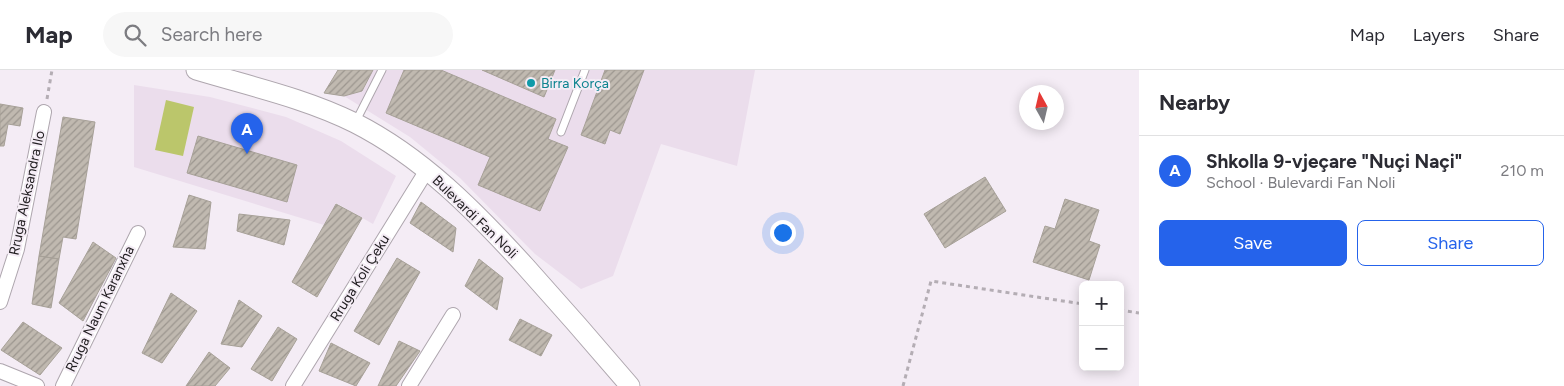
<!DOCTYPE html>
<meta charset="utf-8">
<style>
body{margin:0;font-family:Figtree,sans-serif;background:#f7f7f7;color:#2b2b33}
.controls{position:absolute;right:15px;bottom:15px;display:grid;overflow:hidden;border-radius:8px;box-shadow:0 2px 12px #0003}
.controls button{width:45px;height:45px;display:grid;place-items:center;padding:0;border:0;border-bottom:1px solid #e1e1e2;background:#fff;color:#2b2b33;font:25px sans-serif}
.compass{position:absolute;left:1019px;top:15px;width:45px;height:45px;border-radius:50%;background:#fff;box-shadow:0 2px 12px #0003;rotate:352deg}
.you{position:absolute;left:782px;top:162px;width:18px;height:18px;margin:-12px;border:4px solid #fff;border-radius:50%;background:#1a73e8;box-shadow:0 0 0 8px #1a73e833}
.badge{display:grid;place-items:center;width:32px;height:32px;border-radius:50%;background:#2563eb;color:#fff;font-size:16px;font-weight:700}
.pin{position:absolute;translate:-50% -41px;filter:drop-shadow(0 1px 2px #0008)}
.pin::after{content:'';position:absolute;top:26px;width:18px;height:15px;background:inherit;clip-path:polygon(0 0,100% 0,50% 100%)}
.list{margin:0;padding:0;list-style:none}
h2{display:flex;justify-content:space-between;align-items:center;height:65px;margin:0;padding:0 20px;font-size:21px}
h2 small{font-size:16px;font-weight:400;color:#7c7c81}
.list li{display:grid;grid-template-columns:32px 1fr auto;gap:15px;align-items:center;box-sizing:border-box;height:70px;padding:0 20px;border-top:1px solid #e1e1e2}
.list b{display:block;font-size:19px;white-space:nowrap}
.list p{margin:0;font-size:16px;white-space:nowrap;color:#7c7c81}
.list em{font-size:16px;font-style:normal;color:#7c7c81}
.actions{display:flex;gap:10px;padding:15px 20px}
.actions a{flex:1;padding:11px 0;border:1px solid #2563eb;border-radius:8px;text-align:center;font-size:18px;color:#2563eb}
.actions .main{background:#2563eb;color:#fff}
.icon{flex:none;width:28px;height:28px;fill:none;stroke:currentColor;stroke-width:2;stroke-linecap:round;stroke-linejoin:round}
.map{position:relative;flex:none;width:1139px;height:316px;overflow:hidden}
header{display:flex;align-items:center;gap:30px;box-sizing:border-box;height:70px;padding:0 25px;background:#fff;border-bottom:1px solid #e1e1e2}
header strong{font-size:24px}
nav{display:flex;gap:28px;margin-inline-start:auto;font-size:18px}
.search{width:350px;height:45px;background:#f7f7f7;display:flex;align-items:center;gap:12px;box-sizing:border-box;padding:0 18px;border-radius:28px;color:#7c7c81;font-size:19px}
main{display:flex}
aside{flex:1;background:#fff}
.map>svg:first-child{display:block}
.built{fill:#ebddec}
.pitch{fill:#bbc66b}
.building{fill:url(#building-hatch);stroke:#a7a198}
.lines{fill:none;stroke-linecap:round;stroke-linejoin:round}
.lane-casing{stroke:#aea6ae;stroke-width:9}
.street-casing{stroke:#aea6ae;stroke-width:16}
.secondary-casing{stroke:#aea6ae;stroke-width:21}
.path{stroke:#b4adb4;stroke-width:3;stroke-dasharray:4 4;stroke-linecap:butt}
.lane{stroke:#fff;stroke-width:7}
.street{stroke:#fff;stroke-width:14}
.secondary{stroke:#fff;stroke-width:19}
.culture-dot{fill:#0f9aa8;stroke:#f4ecf5;stroke-width:2}
.labels{text-anchor:middle;dominant-baseline:central;stroke-width:4;stroke-linejoin:round;paint-order:stroke}
.culture-label{font-size:14px;fill:#0d838f;stroke:#f4ecf5;text-anchor:start}
.street-label{font-size:14px;fill:#232023;stroke:#f4ecf5}
</style>
<header>
<strong>Map</strong>
<div class="search"><svg class="icon" aria-label="search" viewBox="0 0 24 24"><circle cx="10" cy="10" r="6"/><path d="M15 15l6 6"/></svg>Search here</div>
<nav><a>Map</a><a>Layers</a><a>Share</a></nav>
</header>
<main>
<div class="map">
<svg width="1139" height="316" viewBox="0 0 1139 316">
<defs>
<pattern id="building-hatch" width="6" height="6" patternUnits="userSpaceOnUse" patternTransform="scale(1.25)"><rect width="6" height="6" fill="#c0b9b0"/><path d="M-1 1l2-2M0 6l6-6M5 7l2-2" fill="none" stroke="#9c968f"/></pattern>
</defs>
<rect width="100%" height="100%" fill="#f4ecf5"/>
<path class="built" d="M373 0H755L737 96 661 74 613 206 581 219 535 184 460 108 410 67 344 26 362 21Z
M134 15 210 27 286 47 341 71 396 106 373 154 336 133 324 155 134 97Z"/>
<path class="pitch" d="M166 30 194 37 183 86 155 80Z"/>
<path class="building" d="M338 0H373L362 21 344 26 324 23Z
M404 0H441L556 49 548 69 568 77 540 141 478 115 490 87 386 43Z
M482 0H555L544 27Z
M605 0H644L620 64 610 60 605 74 581 65Z
M0 34 23 38 20 56 8 54 4 76H0Z
M63 47 95 52 76 169 63 167 59 189 39 186Z
M198 66 297 95 287 132 187 103Z
M985 107 1006 141 945 178 924 144Z
M189 125 211 132 205 179 173 177Z
M1065 129 1099 140 1089 171 1100 175 1089 210 1033 192 1045 156 1055 159Z
M421 132 456 158 453 182 410 153Z
M336 134 362 148 317 227 292 212Z
M239 144 290 150 284 175 237 161Z
M93 172 116 188 83 251 59 233Z
M39 186 59 189 51 238 32 234Z
M397 188 420 202 379 275 354 261Z
M479 189 503 208 497 240 465 216Z
M171 223 197 241 162 293 142 283Z
M239 230 262 246 242 277 221 274Z
M520 249 552 265 541 286 509 270Z
M23 252 62 278 40 305 1 280Z
M278 257 297 269 272 311 251 299Z
M399 271 420 281 396 316H378Z
M331 273 370 293 356 316 319 301Z
M209 282 230 298 215 316H186Z"/>
<g class="lines">
<defs>
<path id="lane" d="M355 53 382 0
M561 62 585 0"/>
<path id="street" d="M0 232 17 179 44 42
M0 301 37 316
M63 316 138 163
M293 316 427 100
M409 316 453 245"/>
<path id="secondary" d="M196 0C249 16 305 28 355 53 422 87 475 141 525 196 561 236 596 276 630 316"/>
</defs>
<use href="#lane" class="lane-casing"/>
<use href="#street" class="street-casing"/>
<use href="#secondary" class="secondary-casing"/>
<path class="path" d="M47 29 52 0
M1120 240 1139 243
M903 316 931 211 1083 234"/>
<use href="#lane" class="lane"/>
<use href="#street" class="street"/>
<use href="#secondary" class="secondary"/>
</g>
<circle class="culture-dot" cx="531" cy="13" r="5"/>
<g class="labels">
<g class="culture-label">
<text x="541" y="13">Birra Korça</text>
</g>
<g class="street-label">
<text transform="translate(27 123) rotate(-78)">Rruga Aleksandra Ilo</text>
<text transform="translate(475 147) rotate(44)">Bulevardi Fan Noli</text>
<text transform="translate(360 208) rotate(-58)">Rruga Koli Çeku</text>
<text transform="translate(100 239) rotate(-64)">Rruga Naum Karanxha</text>
</g>
</g>
</svg>
<div class="controls">
<button>+</button>
<button>−</button>
</div>
<svg class="compass" viewBox="-18 -18 36 36"><path d="M0-13l5 13h-10z" fill="#e53935"/><path d="M0 13l5-13h-10z" fill="#7c7c81"/></svg>
<div class="you"></div>
<div class="pin badge" style="left:247px;top:84px">A</div>
</div>
<aside>
<h2>Nearby<small></small></h2>
<ul class="list">
<li><span class="badge">A</span><div><b>Shkolla 9-vjeçare &quot;Nuçi Naçi&quot;</b><p>School · Bulevardi Fan Noli</p></div><em>210 m</em></li>
</ul>
<div class="actions"><a class="main">Save</a><a>Share</a></div>
</aside>
</main>
